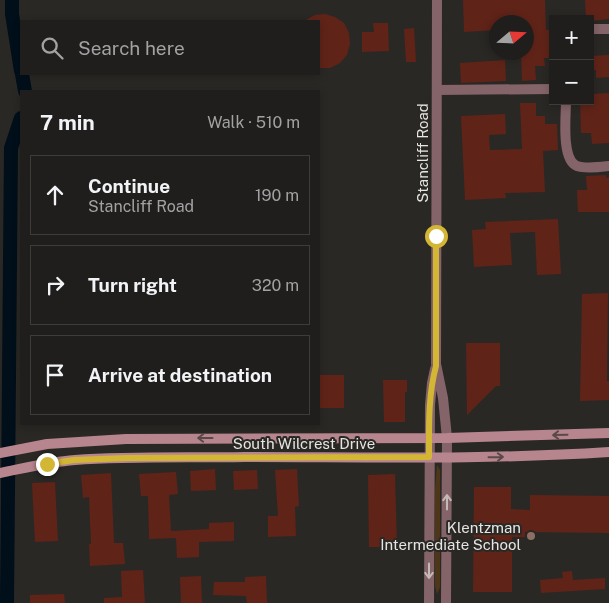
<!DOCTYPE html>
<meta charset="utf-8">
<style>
body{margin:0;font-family:"Public Sans",sans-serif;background:#2d2b29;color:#f1f3f6}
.controls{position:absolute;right:15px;top:15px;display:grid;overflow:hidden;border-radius:0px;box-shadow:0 2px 8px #0003}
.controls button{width:45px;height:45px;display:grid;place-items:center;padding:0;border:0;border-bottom:1px solid #3d3c3b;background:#201e1c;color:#f1f3f6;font:25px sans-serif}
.compass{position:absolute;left:489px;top:15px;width:45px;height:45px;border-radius:50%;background:#201e1c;box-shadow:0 2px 8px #0003;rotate:71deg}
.stop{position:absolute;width:15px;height:15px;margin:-11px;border:4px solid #d4b635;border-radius:50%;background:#fff}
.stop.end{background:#d4b635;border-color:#fff;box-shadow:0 1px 5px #0008}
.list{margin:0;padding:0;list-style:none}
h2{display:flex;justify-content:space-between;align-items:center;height:65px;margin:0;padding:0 20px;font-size:21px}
h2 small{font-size:16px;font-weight:400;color:#a2a2a3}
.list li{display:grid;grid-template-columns:32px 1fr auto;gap:15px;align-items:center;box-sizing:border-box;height:80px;margin:0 10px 10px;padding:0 10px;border:1px solid #3d3c3b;border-radius:0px}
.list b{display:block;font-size:19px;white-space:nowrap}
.list p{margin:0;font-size:16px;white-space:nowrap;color:#a2a2a3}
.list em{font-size:16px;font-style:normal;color:#a2a2a3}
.icon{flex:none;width:28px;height:28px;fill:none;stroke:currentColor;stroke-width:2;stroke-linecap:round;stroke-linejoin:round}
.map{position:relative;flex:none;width:609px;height:603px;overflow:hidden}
.search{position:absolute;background:#201e1c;box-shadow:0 2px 8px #0003;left:20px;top:20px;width:300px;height:55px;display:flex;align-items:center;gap:12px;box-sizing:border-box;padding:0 18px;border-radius:0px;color:#a2a2a3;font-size:19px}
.panel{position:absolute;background:#201e1c;box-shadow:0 2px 8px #0003;left:20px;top:90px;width:300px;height:335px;border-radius:0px}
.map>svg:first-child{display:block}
.green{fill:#4e3619}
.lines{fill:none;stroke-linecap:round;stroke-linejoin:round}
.river{stroke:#000f1a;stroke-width:14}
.building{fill:#602318}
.minor{stroke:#846469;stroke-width:10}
.tertiary{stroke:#846469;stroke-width:10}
.secondary{stroke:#b7858d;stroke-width:10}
.oneway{stroke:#5b4949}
.oneway2{stroke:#c4b8b8}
.route{stroke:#d4b635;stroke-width:6}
.education-dot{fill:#8d6e63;stroke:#2a2825;stroke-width:2}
.labels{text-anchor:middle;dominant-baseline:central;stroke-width:4;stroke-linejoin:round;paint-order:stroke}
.street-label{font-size:15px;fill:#e6e5e3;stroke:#2a2825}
.poi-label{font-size:15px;fill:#e6e5e3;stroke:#2a2825;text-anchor:end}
</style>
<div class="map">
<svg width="609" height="603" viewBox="0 0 609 603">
<rect width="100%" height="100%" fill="#2a2825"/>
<path class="green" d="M437 465 440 470V587L437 594 435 586V488Z"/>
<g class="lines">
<path class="river" d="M12 0V14L21 71
M22 74 25 91
M7 603 11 148 21 118"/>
</g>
<path class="building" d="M463 0H545L546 30H553V58H544L545 66H535L536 80 522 81 521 52H526V22H496V30L464 32Z
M585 0H609V19L590 21V19H586Z
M325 14 335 17 344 23 349 33 350 44 347 55 340 63 330 68H319V21H304L315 15Z
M373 23H388L389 51 362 52V32H374Z
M414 28 416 62H406L404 29Z
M609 55V77L596 78V70H590V56Z
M505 60 506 81 461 83 460 63Z
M609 93V143L592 144 591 133H581L580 101H590L591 94Z
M520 103H536V116H545V124H557L558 150 543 151 545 192 505 193 506 198 465 200 461 116 505 114 506 134 489 135 490 150 522 149Z
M606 175V178L609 177V212H578L577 190H587L586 176Z
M558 219 561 274 537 275 535 232 510 233 512 265 474 267 472 230 486 229 485 222Z
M608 293 607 381H609V400L580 401 582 294Z
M466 343H500V386H496L467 415Z
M320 375H344V408H320Z
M383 380H407V392H405V422H384Z
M215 469 216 490 191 491 190 471Z
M297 469 299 506 295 507 296 536 268 537V516H278L275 470Z
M257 470 258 489 234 490 233 471Z
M176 472 178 494 169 495 171 531 209 529V523L234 522V541L199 542V557L177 558 176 538 149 539 148 496H141L139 474Z
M111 473 114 543H123L125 564 90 566 89 544H91L89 497 83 498 81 475Z
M395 474 397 547H369L368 475Z
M55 482 58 541 35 542 32 483Z
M474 487H511V509L530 510V495L609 496V533L525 532V537H512V592H473Z
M143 570 145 603H104V598L122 597 121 571Z
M572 571 573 580 605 578V589L541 593 540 580 563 578 562 572Z
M201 576 202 603H181L180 577Z
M266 576 267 603H247L246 596 213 595 214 582H245V577Z
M64 594 65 603H30V595Z"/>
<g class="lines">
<path class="minor" d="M590 29H609
M437 90 553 89
M566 101C566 116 561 160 577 166 586 169 600 167 609 166"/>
<path class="tertiary" d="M437 0 436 364 443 398 447 438 446 603
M429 603 430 405 432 383 435 369"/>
<path class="secondary" d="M0 453 47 444 126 439 447 438 609 433
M0 473C25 468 49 462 75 460 131 456 188 458 245 457 366 457 488 460 609 452"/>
</g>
<defs><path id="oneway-shaft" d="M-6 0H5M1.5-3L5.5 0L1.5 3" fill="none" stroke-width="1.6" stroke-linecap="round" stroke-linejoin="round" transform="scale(1.25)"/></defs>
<g class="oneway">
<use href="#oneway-shaft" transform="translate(560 435) rotate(179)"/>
<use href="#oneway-shaft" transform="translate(205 438) rotate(180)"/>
<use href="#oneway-shaft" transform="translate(496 457) rotate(-1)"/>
</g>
<g class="oneway2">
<use href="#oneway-shaft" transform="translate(447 502) rotate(-90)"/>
<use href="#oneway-shaft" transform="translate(429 571) rotate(90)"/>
</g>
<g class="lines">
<path class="route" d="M47 464 74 460 127 458 429 457C429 426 428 396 436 366V236"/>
</g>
<circle class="education-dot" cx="531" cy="536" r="5"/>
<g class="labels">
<g class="street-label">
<text transform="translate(422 153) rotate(-90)">Stancliff Road</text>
<text x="304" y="443">South Wilcrest Drive</text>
</g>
<g class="poi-label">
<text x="521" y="527">Klentzman<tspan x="521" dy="17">Intermediate School</tspan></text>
</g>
</g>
</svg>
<div class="controls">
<button>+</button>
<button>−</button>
</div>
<svg class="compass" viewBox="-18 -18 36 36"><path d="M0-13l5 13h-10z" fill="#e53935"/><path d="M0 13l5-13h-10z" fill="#a2a2a3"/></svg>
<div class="stop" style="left:436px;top:236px"></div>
<div class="stop end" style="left:47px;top:464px"></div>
<div class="search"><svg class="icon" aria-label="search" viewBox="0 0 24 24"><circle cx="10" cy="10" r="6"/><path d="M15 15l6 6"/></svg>Search here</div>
<section class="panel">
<h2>7 min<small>Walk · 510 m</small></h2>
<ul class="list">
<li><svg class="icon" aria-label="ahead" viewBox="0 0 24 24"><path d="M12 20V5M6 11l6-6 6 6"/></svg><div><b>Continue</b><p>Stancliff Road</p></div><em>190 m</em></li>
<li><svg class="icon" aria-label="right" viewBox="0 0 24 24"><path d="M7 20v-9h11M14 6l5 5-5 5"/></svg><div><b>Turn right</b></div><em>320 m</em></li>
<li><svg class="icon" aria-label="arrive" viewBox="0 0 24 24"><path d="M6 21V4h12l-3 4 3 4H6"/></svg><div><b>Arrive at destination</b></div></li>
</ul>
</section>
</div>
